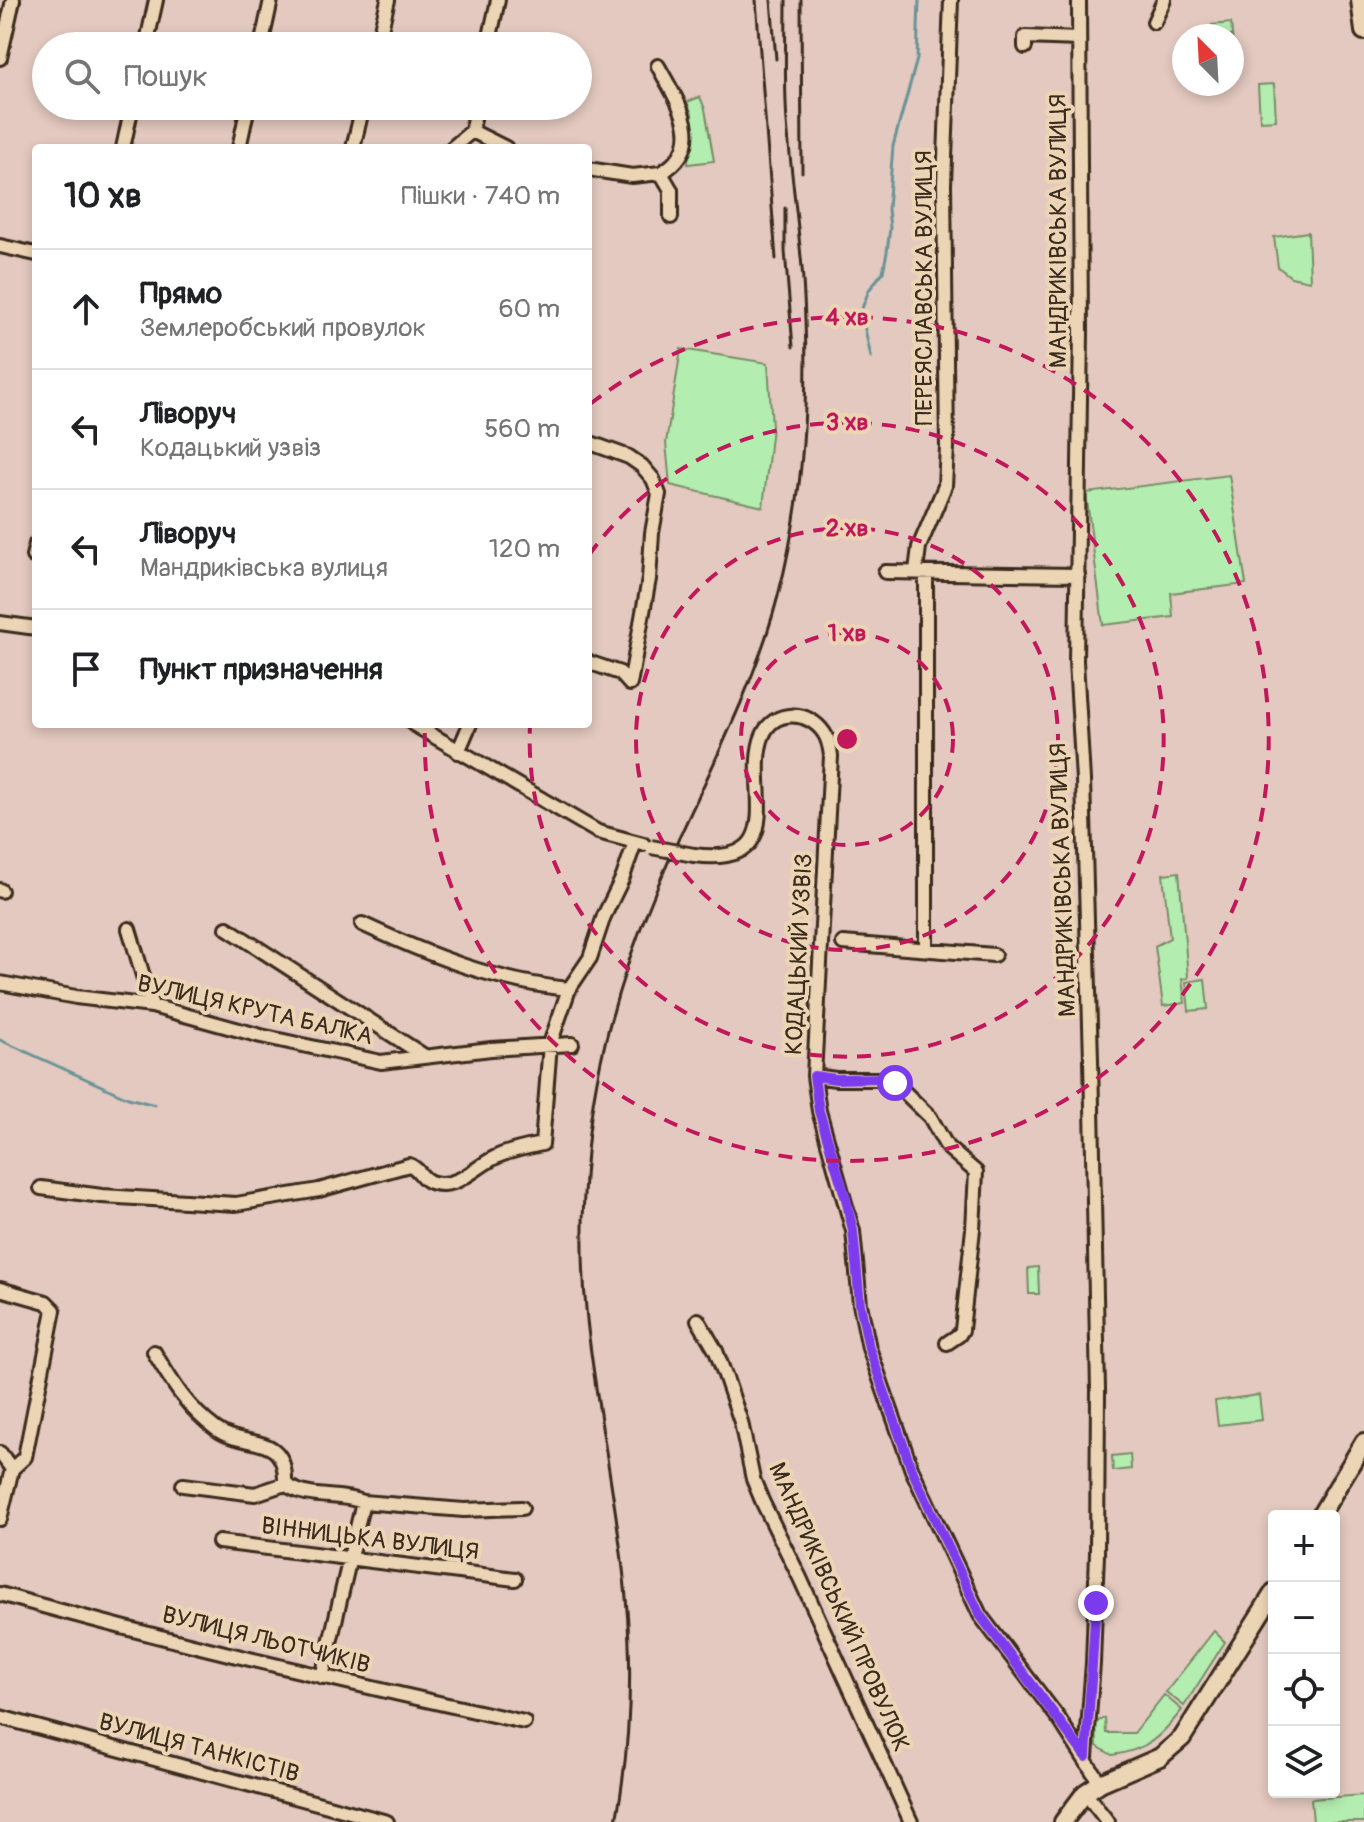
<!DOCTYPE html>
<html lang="uk">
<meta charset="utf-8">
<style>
body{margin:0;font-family:Pangolin,sans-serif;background:#f2f2f2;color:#202124}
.controls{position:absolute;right:24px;bottom:24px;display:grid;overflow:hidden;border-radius:8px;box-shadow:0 4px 12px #0003}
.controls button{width:72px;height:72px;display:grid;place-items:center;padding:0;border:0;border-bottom:2px solid #e0e0e0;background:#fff;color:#202124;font:40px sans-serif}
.compass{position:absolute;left:1172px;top:24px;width:72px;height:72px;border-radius:50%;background:#fff;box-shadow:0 4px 12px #0003;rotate:336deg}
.stop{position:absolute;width:24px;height:24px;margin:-18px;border:6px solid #7c3aed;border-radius:50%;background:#fff}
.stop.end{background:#7c3aed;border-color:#fff;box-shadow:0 2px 8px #0008}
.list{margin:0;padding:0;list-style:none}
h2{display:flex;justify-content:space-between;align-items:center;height:104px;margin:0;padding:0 32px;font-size:34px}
h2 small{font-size:26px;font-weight:400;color:#757577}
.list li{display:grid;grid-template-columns:52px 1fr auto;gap:24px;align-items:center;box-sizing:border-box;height:120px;padding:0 32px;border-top:2px solid #e0e0e0}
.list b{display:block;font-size:30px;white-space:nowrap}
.list p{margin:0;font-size:26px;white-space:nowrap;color:#757577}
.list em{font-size:26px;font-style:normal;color:#757577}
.icon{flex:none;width:44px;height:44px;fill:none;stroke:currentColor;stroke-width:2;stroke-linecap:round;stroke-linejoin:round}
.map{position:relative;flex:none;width:1364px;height:1822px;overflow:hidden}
.search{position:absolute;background:#fff;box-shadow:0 4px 12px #0003;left:32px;top:32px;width:560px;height:88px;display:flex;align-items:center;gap:20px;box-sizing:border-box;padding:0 28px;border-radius:44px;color:#757577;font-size:30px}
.panel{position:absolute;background:#fff;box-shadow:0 4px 12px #0003;left:32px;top:144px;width:560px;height:584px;border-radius:8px}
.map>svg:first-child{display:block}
.green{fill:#b4edb0;stroke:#788c67;stroke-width:2}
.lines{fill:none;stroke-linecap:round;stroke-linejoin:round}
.stream{stroke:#6b9397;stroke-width:3}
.minor-casing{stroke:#3b2a1e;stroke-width:18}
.major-casing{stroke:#3b2a1e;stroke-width:22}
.minor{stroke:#ecd5b5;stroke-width:12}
.major{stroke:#ecd5b5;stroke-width:16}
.rail{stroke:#3b2a1e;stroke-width:3}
.minor-bridge-casing{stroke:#3b2a1e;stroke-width:18;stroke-linecap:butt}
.minor-bridge{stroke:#ecd5b5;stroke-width:12}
.route{stroke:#7c3aed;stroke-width:10}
.ring{fill:none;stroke:#c2185b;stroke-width:4;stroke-dasharray:14 10}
.labels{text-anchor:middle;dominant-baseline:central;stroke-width:8;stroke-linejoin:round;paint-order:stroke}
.street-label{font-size:24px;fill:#3b2a1e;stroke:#ecd5b5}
.centre{fill:#c2185b;stroke:#ecd5b5;stroke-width:4}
.ring-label{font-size:24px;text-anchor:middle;font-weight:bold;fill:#c2185b;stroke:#ecd5b5;stroke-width:8;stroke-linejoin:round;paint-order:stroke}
</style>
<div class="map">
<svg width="1364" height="1822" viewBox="0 0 1364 1822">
<rect width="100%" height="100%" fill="#e3c9bf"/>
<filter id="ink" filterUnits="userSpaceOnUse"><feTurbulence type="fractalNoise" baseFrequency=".0125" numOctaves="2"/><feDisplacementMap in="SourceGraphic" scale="16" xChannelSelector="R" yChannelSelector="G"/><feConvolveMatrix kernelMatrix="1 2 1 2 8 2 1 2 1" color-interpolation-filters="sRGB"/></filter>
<g filter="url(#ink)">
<path class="green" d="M1231 23 1234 55H1232V36H1213L1212 25Z
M1274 84 1276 120 1260 121 1258 85Z
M700 97 705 109 714 161 688 164 692 114 687 102Z
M1308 232 1310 281 1291 277 1278 267 1274 237Z
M681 349 768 363 772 427 763 507 670 485 666 443Z
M1229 475 1246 584 1171 593 1173 617 1103 625 1086 493Z
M1179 872 1188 978 1182 979 1185 1003 1163 1006 1155 946 1170 938 1163 874Z
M1205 979 1208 1009 1189 1011 1186 982Z
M1038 1267 1039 1294H1029L1028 1268Z
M1259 1395 1262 1420 1218 1425 1215 1401Z
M1130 1454 1131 1469 1113 1471 1112 1456Z
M1214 1631 1225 1642 1184 1706 1166 1692Z
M1164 1695 1182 1710C1160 1737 1148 1750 1112 1755L1097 1746 1096 1722 1105 1718 1106 1733H1134Z
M1364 1795V1822H1313L1311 1799Z"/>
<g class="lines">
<path class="stream" d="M871 357 861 311 869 290 883 272 887 252 890 228 888 209 893 146 917 59 919 0
M0 1040 128 1098 155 1105"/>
<defs>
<path id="minor" d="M1079 0 1081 333 1076 661 1083 780 1091 1060 1098 1390 1097 1553 1093 1663 1086 1757
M1154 22 1164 0
M146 46 156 0
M261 46 271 0
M377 46 388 0
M488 46 498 0
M1025 47V37L1079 39
M0 58 13 0
M658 66C678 103 709 144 661 173
M472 131 506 148
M123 148 132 106
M239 148 248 106
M353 148 363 106
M452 148 472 131 476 106
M588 169 632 176 661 173 671 190V217
M0 246 36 254
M588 442 629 457 642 466 653 479 659 494 652 533 649 579 630 684
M33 556 36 544
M916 571 919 547 945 486 947 447 944 184 951 0
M885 572 1078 575
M926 573V949
M0 623 36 628
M588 662 620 673 630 684
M413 724 598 832 643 844
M458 752 470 724
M694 855C794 868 743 782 763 735 774 709 809 710 824 733 829 740 830 748 831 756L814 1076 819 1111 853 1231 860 1304 869 1348 912 1470 980 1615 1059 1719 1100 1783
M0 890 1 891
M362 924C429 955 496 982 569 989
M227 928 423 1055
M129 929 152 1006
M843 943 994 955
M0 983 76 997 152 1006 261 1036 381 1062 491 1049 572 1044
M814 1076 836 1079H891L930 1117 947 1147 976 1172 973 1229 962 1330 959 1335 947 1343
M41 1188 102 1196 236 1204 319 1190 409 1165C420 1168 421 1181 434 1183 459 1189 477 1165 498 1156 512 1150 527 1147 542 1144L550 1044 569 989 590 958 604 916 623 877 635 842
M0 1289 46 1302 54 1310 25 1457 12 1469
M698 1320 716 1351 726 1378 741 1422 753 1479 763 1503 800 1578 911 1822
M154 1352C172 1382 187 1408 216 1429 244 1450 287 1430 285 1484
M0 1453 12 1469 0 1519
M183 1485 255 1494 285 1484C309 1501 337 1492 363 1502L464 1510 522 1508
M219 1542 515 1579
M0 1594C173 1643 348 1683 524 1722
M322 1677 363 1502
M0 1717 387 1822
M1085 1793 1108 1822"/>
<path id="major" d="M1360 0 1364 31
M1320 1516 1364 1442
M1063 1822 1085 1793 1100 1783 1160 1757 1182 1738 1274 1592"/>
</defs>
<use href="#minor" class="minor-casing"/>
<use href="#major" class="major-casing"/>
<use href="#minor" class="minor"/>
<use href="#major" class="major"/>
<path class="rail" d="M756 0 776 259
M771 0 776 59
M801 0 802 172
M785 208V251L793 347
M616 1822C630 1748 633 1673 626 1598 618 1505 597 1413 587 1320 581 1264 582 1207 587 1152 595 1061 621 973 656 890 697 792 751 700 778 596 805 494 810 385 803 280 799 227 791 175 787 122 784 81 786 40 786 0"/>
<defs>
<path id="minor-bridge" d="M651 847 694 855"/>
</defs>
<use href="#minor-bridge" class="minor-bridge-casing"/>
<use href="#minor-bridge" class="minor-bridge"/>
</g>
</g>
<g class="lines" filter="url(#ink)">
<path class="route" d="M895 1083 885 1078 836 1079 814 1076 819 1111 846 1199 853 1231 860 1304 869 1348 912 1470 980 1615 1086 1757 1096 1603"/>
</g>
<g class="ring">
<circle cx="847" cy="739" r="106"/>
<circle cx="847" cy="739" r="211"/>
<path d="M589 555A317 317 0 1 1 530 725"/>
<path d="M590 404A422 422 0 1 1 425 724"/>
</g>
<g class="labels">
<g class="street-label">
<text transform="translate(1058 231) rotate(-90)">МАНДРИКІВСЬКА ВУЛИЦЯ</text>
<text transform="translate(924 288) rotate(-90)">ПЕРЕЯСЛАВСЬКА ВУЛИЦЯ</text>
<text transform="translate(1063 880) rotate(-92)">МАНДРИКІВСЬКА ВУЛИЦЯ</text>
<text transform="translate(799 954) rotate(-87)">КОДАЦЬКИЙ УЗВІЗ</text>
<text transform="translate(255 1010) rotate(13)">ВУЛИЦЯ КРУТА БАЛКА</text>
<text transform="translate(370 1539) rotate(7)">ВІННИЦЬКА ВУЛИЦЯ</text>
<text transform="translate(839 1607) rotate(66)">МАНДРИКІВСЬКИЙ ПРОВУЛОК</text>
<text transform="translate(266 1640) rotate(14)">ВУЛИЦЯ ЛЬОТЧИКІВ</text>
<text transform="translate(199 1748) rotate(15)">ВУЛИЦЯ ТАНКІСТІВ</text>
</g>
</g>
<circle cx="847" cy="739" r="12" class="centre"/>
<g class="ring-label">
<text x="847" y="325">4 хв</text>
<text x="847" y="430">3 хв</text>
<text x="847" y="536">2 хв</text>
<text x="847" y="641">1 хв</text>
</g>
</svg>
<div class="controls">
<button>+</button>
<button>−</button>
<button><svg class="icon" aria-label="locate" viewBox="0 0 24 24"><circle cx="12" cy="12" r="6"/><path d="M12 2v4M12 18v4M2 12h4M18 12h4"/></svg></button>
<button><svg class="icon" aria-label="layers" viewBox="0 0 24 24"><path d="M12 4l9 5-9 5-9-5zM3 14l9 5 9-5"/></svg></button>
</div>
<svg class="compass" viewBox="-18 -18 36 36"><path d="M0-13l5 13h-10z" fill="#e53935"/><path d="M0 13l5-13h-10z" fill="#757577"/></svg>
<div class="stop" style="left:895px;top:1083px"></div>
<div class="stop end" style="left:1096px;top:1603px"></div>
<div class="search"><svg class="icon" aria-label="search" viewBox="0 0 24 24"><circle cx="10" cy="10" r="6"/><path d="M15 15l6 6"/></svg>Пошук</div>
<section class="panel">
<h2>10 хв<small>Пішки · 740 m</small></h2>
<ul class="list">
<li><svg class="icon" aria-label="ahead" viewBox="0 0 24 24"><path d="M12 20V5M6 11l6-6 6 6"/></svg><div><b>Прямо</b><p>Землеробський провулок</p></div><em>60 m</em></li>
<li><svg class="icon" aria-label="left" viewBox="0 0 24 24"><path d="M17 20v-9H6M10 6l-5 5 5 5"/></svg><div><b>Ліворуч</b><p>Кодацький узвіз</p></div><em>560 m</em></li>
<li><svg class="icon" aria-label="left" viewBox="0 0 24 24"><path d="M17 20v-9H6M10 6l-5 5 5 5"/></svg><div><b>Ліворуч</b><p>Мандриківська вулиця</p></div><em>120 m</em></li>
<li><svg class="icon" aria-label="arrive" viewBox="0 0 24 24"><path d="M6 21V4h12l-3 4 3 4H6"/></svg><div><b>Пункт призначення</b></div></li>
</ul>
</section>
</div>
